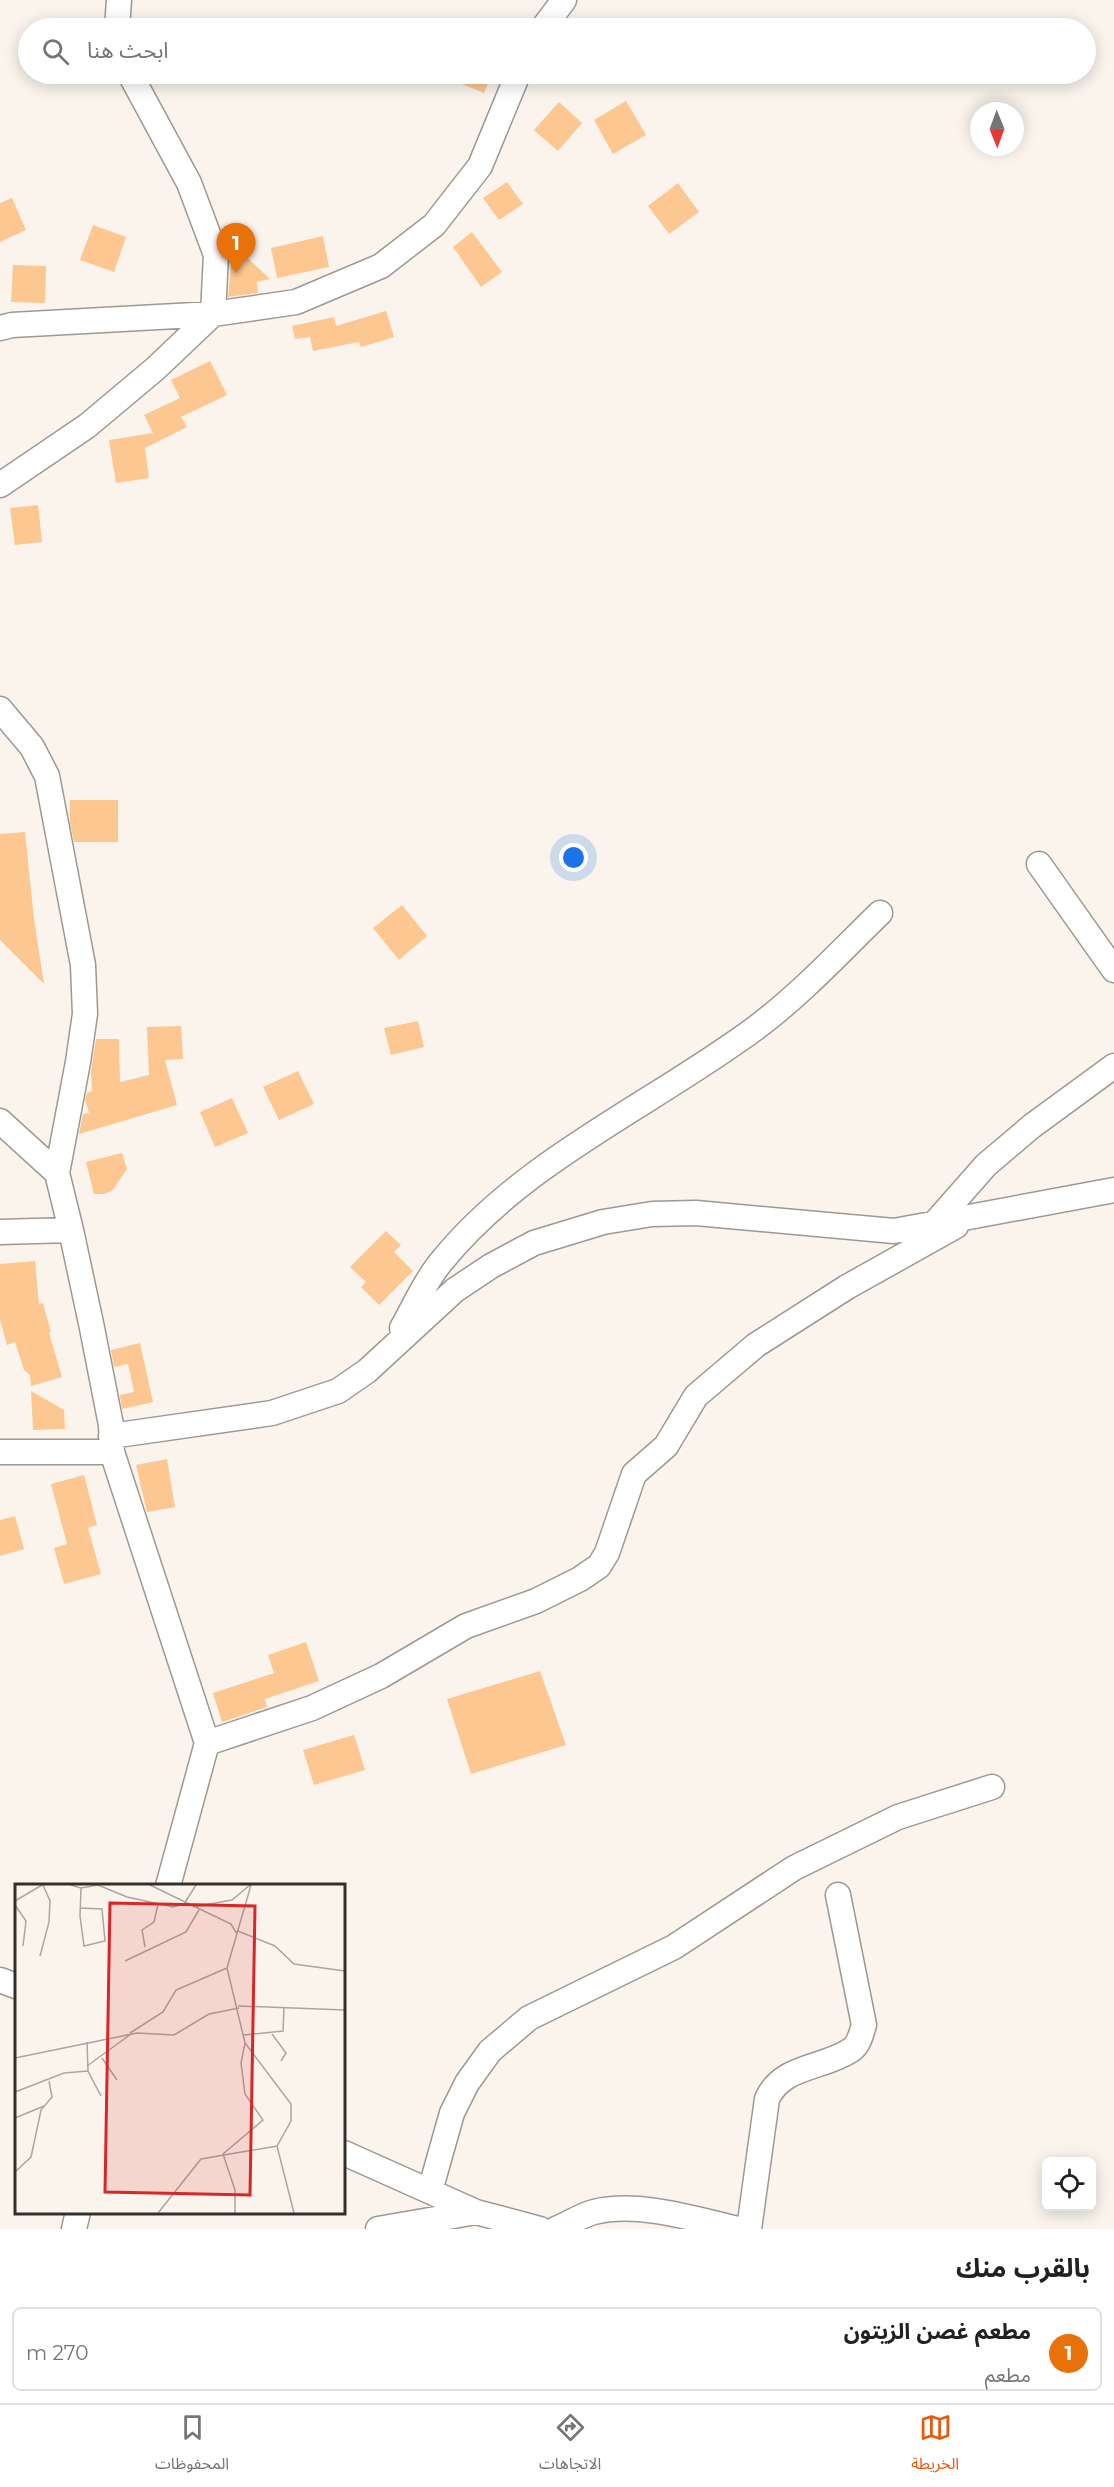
<!DOCTYPE html>
<html lang="ar">
<meta charset="utf-8">
<style>
body{margin:0;font-family:Montserrat,"Noto Sans Arabic",sans-serif;background:#f6f6f6;color:#202124;direction:rtl}
.controls{position:absolute;right:18px;bottom:18px;display:grid;overflow:hidden;border-radius:9px;box-shadow:0 3px 15px #0003}
.controls button{width:54px;height:54px;display:grid;place-items:center;padding:0;border:0;border-bottom:2px solid #e0e0e0;background:#fff;color:#202124;font:30px sans-serif}
.compass{position:absolute;left:970px;top:102px;width:54px;height:54px;border-radius:50%;background:#fff;box-shadow:0 3px 15px #0003;rotate:179deg}
.you{position:absolute;left:574px;top:858px;width:21px;height:21px;margin:-15px;border:4px solid #fff;border-radius:50%;background:#1a73e8;box-shadow:0 0 0 9px #1a73e833}
.badge{display:grid;place-items:center;width:39px;height:39px;border-radius:50%;background:#ea580c;color:#fff;font-size:20px;font-weight:700}
.pin{position:absolute;translate:-50% -50px;filter:drop-shadow(0 2px 3px #0008)}
.pin::after{content:'';position:absolute;top:32px;width:21px;height:18px;background:inherit;clip-path:polygon(0 0,100% 0,50% 100%)}
.list{margin:0;padding:0;list-style:none}
h2{display:flex;justify-content:space-between;align-items:center;height:78px;margin:0;padding:0 24px;font-size:26px}
h2 small{font-size:20px;font-weight:400;color:#757577}
.list li{display:grid;grid-template-columns:39px 1fr auto;gap:18px;align-items:center;box-sizing:border-box;height:84px;margin:0 12px 12px;padding:0 12px;border:2px solid #e0e0e0;border-radius:9px}
.list b{display:block;font-size:22px;white-space:nowrap}
.list p{margin:0;font-size:20px;white-space:nowrap;color:#757577}
.list em{font-size:20px;font-style:normal;color:#757577}
.icon{flex:none;width:33px;height:33px;fill:none;stroke:currentColor;stroke-width:2;stroke-linecap:round;stroke-linejoin:round}
.map{position:relative;flex:none;width:1114px;height:2229px;overflow:hidden;direction:ltr}
.search{position:absolute;background:#fff;box-shadow:0 3px 15px #0003;left:18px;right:18px;top:18px;height:66px;display:flex;align-items:center;gap:15px;box-sizing:border-box;padding:0 21px;border-radius:33px;color:#757577;font-size:22px}
.sheet{height:174px;background:#fff}
nav{display:flex;justify-content:space-around;align-items:center;box-sizing:border-box;height:84px;border-top:2px solid #e0e0e0;background:#fff;font-size:16px;color:#757577}
nav a{display:grid;justify-items:center;gap:3px}
nav .on{color:#ea580c}
.map>svg:first-child{display:block}
.building{fill:#fcc791}
.lines{fill:none;stroke-linecap:round;stroke-linejoin:round}
.minor-casing{stroke:#9e9892;stroke-width:27}
.minor{stroke:#fff;stroke-width:24}
.inset-road{fill:none;stroke:#aaa6a0;stroke-width:1.5}
.view{fill:#d62828;fill-opacity:0.15;stroke:#d62828;stroke-width:3}
.inset-edge{fill:none;stroke:#32302d;stroke-width:3}
</style>
<div class="map">
<svg width="1114" height="2229" viewBox="0 0 1114 2229">
<rect width="100%" height="100%" fill="#faf4ed"/>
<path class="building" d="M437 74H492L484 93Z
M626 101 646 135 613 154 594 120Z
M559 102 582 123 558 151 534 130Z
M507 182 523 204 499 220 483 198Z
M678 183 699 212 669 234 648 206Z
M12 198 26 230 0 242V203Z
M93 225 126 237 114 272 80 260Z
M472 232 502 272 481 287 453 247Z
M323 236 329 267 277 278 271 248Z
M232 254 239 258 243 254 270 279 257 282 258 293 228 297Z
M13 265 46 266 45 303 11 302Z
M386 311 394 337 361 347 359 342 313 351 310 337 295 339 292 326 334 317 336 326Z
M210 361 227 395 181 417 187 427 145 448 149 478 116 483 109 440 153 433 144 415 180 398 171 380Z
M38 505 42 542 15 545 10 508Z
M70 800H118V842H74L70 823Z
M25 832 34 919 44 984 0 940V834Z
M402 905 427 936 399 960 373 928Z
M418 1021 424 1047 391 1055 384 1028Z
M181 1026 183 1059 165 1060 177 1105 79 1134 83 1114 89 1113 85 1100 87 1093 92 1091 91 1071 96 1039H119L120 1082 149 1075 147 1027Z
M298 1071 314 1104 279 1120 263 1087Z
M232 1098 248 1133 215 1147 200 1112Z
M122 1153 127 1169 112 1191 104 1194H94L86 1162Z
M386 1231 401 1245 394 1252 413 1271 379 1305 361 1287 366 1282 350 1267Z
M35 1261 39 1304 43 1303 51 1332 49 1333 62 1377 31 1386 30 1375 24 1370 15 1342 7 1345 0 1320V1264Z
M140 1343 153 1402 122 1409 120 1395 134 1392 128 1364 114 1367 111 1350Z
M31 1391 64 1410 65 1429 33 1430Z
M167 1459 175 1507 147 1512 136 1465Z
M84 1475 97 1525 88 1528 101 1574 64 1584 54 1548 67 1544 51 1484Z
M15 1516 24 1549 0 1556V1520Z
M306 1642 319 1681 265 1699 267 1707 222 1722 213 1693 274 1673 268 1655Z
M540 1671 566 1745 471 1774 447 1699Z
M354 1735 365 1770 314 1785 303 1750Z"/>
<g class="lines">
<defs>
<path id="minor" d="M117 28 119 0
M543 28 564 0
M0 328 12 325 213 314 296 302 381 266 434 225 480 166 518 74
M0 485 87 426 155 369 213 314 216 255 189 183 130 74
M0 709 32 747 47 776 83 965 85 1014 78 1062 57 1173
M1039 864 1114 970
M0 1121 57 1173 71 1230 92 1328 111 1425 112 1452 207 1743 168 1886
M934 1224 986 1165 1032 1126 1114 1066
M0 1232 71 1230
M402 1328C414 1307 425 1281 441 1262 523 1160 654 1104 757 1027 801 994 840 952 880 913
M111 1436 272 1413 338 1391 367 1371 455 1290 491 1266 534 1243 603 1222 652 1214 696 1213 894 1231 1114 1190
M0 1452H112
M207 1743 312 1708 381 1676 466 1626 536 1601 580 1579 599 1566 607 1553 634 1474 666 1446 696 1396 756 1345 847 1287 956 1226
M0 1980 16 1986
M344 2153 476 2212 540 2229
M430 2191 452 2113 467 2083 490 2051 529 2018 674 1947 794 1868 898 1817 992 1787
M74 2229 78 2212
M378 2229 476 2212
M556 2229C568 2224 582 2215 594 2212 638 2201 695 2219 738 2229
M749 2229 767 2099C782 2065 823 2069 851 2050 859 2045 861 2034 864 2025L838 1895"/>
</defs>
<use href="#minor" class="minor-casing"/>
<use href="#minor" class="minor"/>
</g>
<g transform="translate(15 1884)">
<rect width="330" height="330" fill="#faf4ed"/>
<path class="inset-road" d="M56 1 66 4 65 32 69 62 90 57 87 25 65 24M135 1 216 40 222 50M66 4 83 1 112 13 158 23 169 20 181 1M0 17 27 1M0 21 11 37 8 62M178 23 217 16 235 1M223 47 260 62 279 80 330 87M130 63 127 46 139 38 143 20M25 72 34 38 35 17 28 1M110 77 171 48 184 26M223 122 330 126M115 149 148 128 161 106 212 84M257 150 271 169 266 177M228 151 268 147 269 123M72 158 73 187 86 212M0 174 122 149 159 151 194 130 224 124M87 174 102 196M72 182 116 150M0 208 49 189 73 187M0 234 29 222M262 262 279 329M0 288 16 273 26 226 37 213 34 197M143 329 186 275 262 262 276 237V220L230 159 212 84 236 1M220 329V306L208 270 248 236 230 210 226 179 230 159"/>
<path class="view" d="M95 19 240 22 235 311 90 308Z"/>
<rect width="330" height="330" class="inset-edge"/>
</g>
</svg>
<div class="controls">
<button><svg class="icon" aria-label="locate" viewBox="0 0 24 24"><circle cx="12" cy="12" r="6"/><path d="M12 2v4M12 18v4M2 12h4M18 12h4"/></svg></button>
</div>
<svg class="compass" viewBox="-18 -18 36 36"><path d="M0-13l5 13h-10z" fill="#e53935"/><path d="M0 13l5-13h-10z" fill="#757577"/></svg>
<div class="you"></div>
<div class="pin badge" style="left:236px;top:273px;background:#e8710a">1</div>
<div class="search"><svg class="icon" aria-label="search" viewBox="0 0 24 24"><circle cx="10" cy="10" r="6"/><path d="M15 15l6 6"/></svg>ابحث هنا</div>
</div>
<section class="sheet">
<h2>بالقرب منك<small></small></h2>
<ul class="list">
<li><span class="badge" style="background:#e8710a">1</span><div><b>مطعم غصن الزيتون</b><p>مطعم</p></div><em>270 m</em></li>
</ul>
</section>
<nav>
<a class="on"><svg class="icon" aria-label="map" viewBox="0 0 24 24"><path d="M3 6l6-2 6 2 6-2v14l-6 2-6-2-6 2zM9 4v14M15 6v14"/></svg>الخريطة</a>
<a><svg class="icon" aria-label="directions" viewBox="0 0 24 24"><path d="M12 3l9 9-9 9-9-9zM9 14v-3h6M13 9l2 2-2 2"/></svg>الاتجاهات</a>
<a><svg class="icon" aria-label="saved" viewBox="0 0 24 24"><path d="M7 4h10v16l-5-4-5 4z"/></svg>المحفوظات</a>
</nav>
